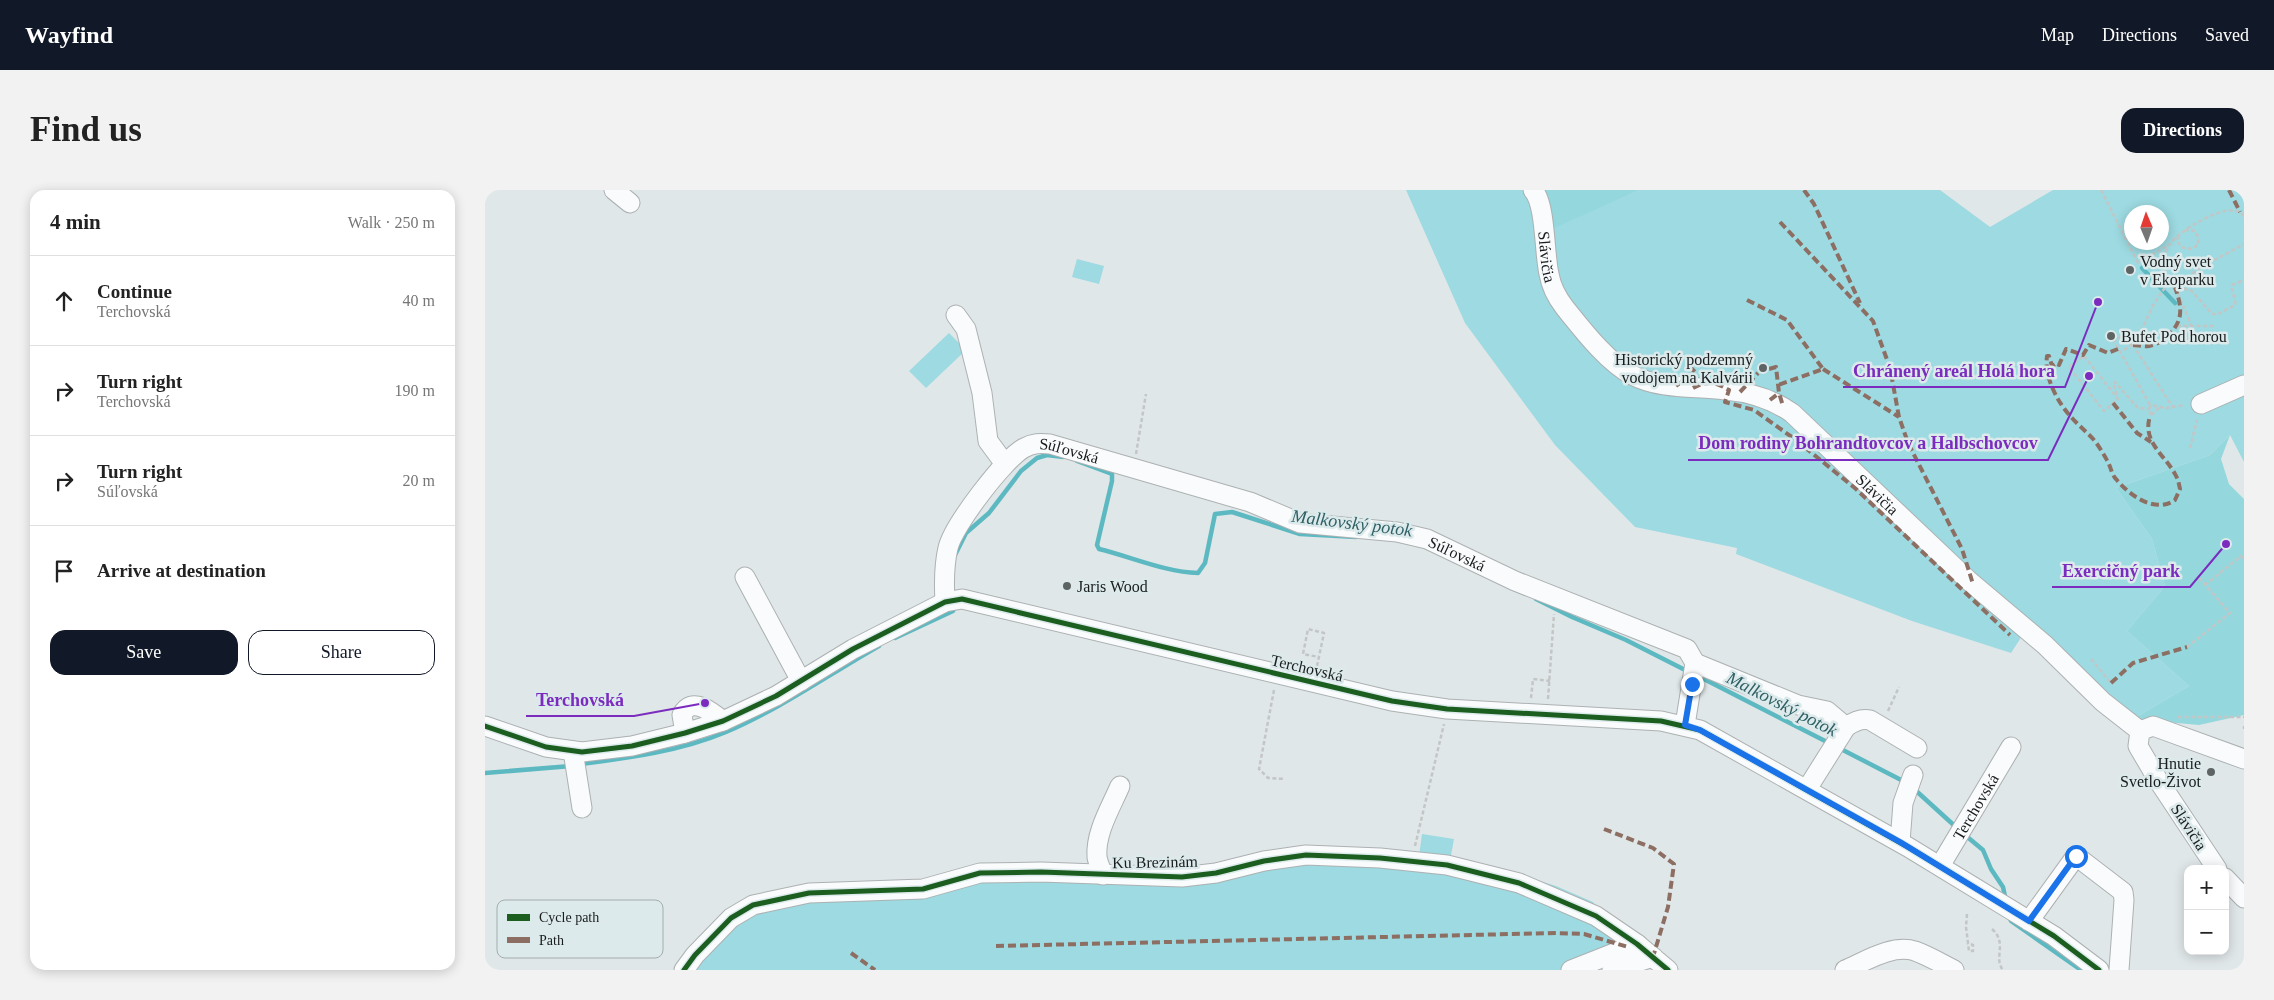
<!DOCTYPE html>
<meta charset="utf-8">
<style>
body{margin:0;font-family:Georgia,serif;background:#f2f2f2;color:#222}
.controls{position:absolute;right:15px;bottom:15px;display:grid;overflow:hidden;border-radius:10px;box-shadow:0 2px 12px #0003}
.controls button{width:45px;height:45px;display:grid;place-items:center;padding:0;border:0;border-bottom:1px solid #e0e0e0;background:#fff;color:#222;font:25px sans-serif}
.compass{position:absolute;left:1639px;top:15px;width:45px;height:45px;border-radius:50%;background:#fff;box-shadow:0 2px 12px #0003;rotate:358deg}
.stop{position:absolute;width:15px;height:15px;margin:-11px;border:4px solid #1a73e8;border-radius:50%;background:#fff}
.stop.end{background:#1a73e8;border-color:#fff;box-shadow:0 1px 5px #0008}
.list{margin:0;padding:0;list-style:none}
h2{display:flex;justify-content:space-between;align-items:center;height:65px;margin:0;padding:0 20px;font-size:21px}
h2 small{font-size:16px;font-weight:400;color:#767676}
.list li{display:grid;grid-template-columns:32px 1fr auto;gap:15px;align-items:center;box-sizing:border-box;height:90px;padding:0 20px;border-top:1px solid #e0e0e0}
.list b{display:block;font-size:19px;white-space:nowrap}
.list p{margin:0;font-size:16px;white-space:nowrap;color:#767676}
.list em{font-size:16px;font-style:normal;color:#767676}
.actions{display:flex;gap:10px;padding:15px 20px}
.actions a{flex:1;padding:11px 0;border:1px solid #111827;border-radius:15px;text-align:center;font-size:18px;color:#111827}
.actions .main{background:#111827;color:#fff}
.icon{flex:none;width:28px;height:28px;fill:none;stroke:currentColor;stroke-width:2;stroke-linecap:round;stroke-linejoin:round}
.map{position:relative;flex:none;width:1759px;height:780px;overflow:hidden;border-radius:15px}
header{display:flex;align-items:center;gap:30px;box-sizing:border-box;height:70px;padding:0 25px;background:#111827;color:#fff}
header strong{font-size:24px}
nav{display:flex;gap:28px;margin-inline-start:auto;font-size:18px}
.intro{display:flex;align-items:center;justify-content:space-between;box-sizing:border-box;height:120px;padding:0 30px}
h1{margin:0;font-size:35px}
.button{padding:12px 22px;border-radius:15px;background:#111827;color:#fff;font-size:18px;font-weight:700}
main{display:flex;gap:30px;padding:0 30px}
aside{flex:1;background:#fff;border-radius:15px;box-shadow:0 2px 12px #0003}
.map>svg:first-child{display:block}
.green{fill:#9ddae1;fill-rule:evenodd}
.forest{fill:#94d8de}
.lines{fill:none;stroke-linecap:round;stroke-linejoin:round}
.stream{stroke:#5db9c1;stroke-width:4.5}
.minor-casing{stroke:#acb1b2;stroke-width:21}
.path{stroke:#c3c6c6;stroke-width:2.5;stroke-dasharray:4 2.5;stroke-linecap:butt}
.minor{stroke:#fafbfc;stroke-width:19}
.quiet{stroke:#8d6e63;stroke-width:4;stroke-dasharray:8 4;stroke-linecap:butt}
.cycleway-casing{stroke:#ddeaeb;stroke-width:8}
.cycleway{stroke:#1b5e20;stroke-width:5}
.route{stroke:#1a73e8;stroke-width:6}
.poi-dot{fill:#5e6364;stroke:#ddeaeb;stroke-width:2}
.labels{text-anchor:middle;dominant-baseline:central;stroke-width:5;stroke-linejoin:round;paint-order:stroke}
.street-label{font-size:16px;fill:#181c1d;stroke:#ddeaeb}
.poi-label{font-size:16px;fill:#181c1d;stroke:#ddeaeb;text-anchor:start}
.water-label{font-size:18px;font-style:italic;fill:#2e6065;stroke:#ddeaeb}
.key{fill:#ddeaeb;stroke:#a2acad;stroke-width:1}
.key-label{font-size:14px;fill:#181c1d}
.leader{fill:none;stroke:#7b2cbf;stroke-width:2}
.callout-dot{fill:#7b2cbf;stroke:#ddeaeb;stroke-width:2}
.callout-label{font-size:18px;text-anchor:middle;font-weight:bold;fill:#7b2cbf;stroke:#ddeaeb;stroke-width:5;stroke-linejoin:round;paint-order:stroke}
</style>
<header>
<strong>Wayfind</strong>
<nav><a>Map</a><a>Directions</a><a>Saved</a></nav>
</header>
<div class="intro"><h1>Find us</h1><a class="button">Directions</a></div>
<main>
<aside>
<h2>4 min<small>Walk · 250 m</small></h2>
<ul class="list">
<li><svg class="icon" aria-label="ahead" viewBox="0 0 24 24"><path d="M12 20V5M6 11l6-6 6 6"/></svg><div><b>Continue</b><p>Terchovská</p></div><em>40 m</em></li>
<li><svg class="icon" aria-label="right" viewBox="0 0 24 24"><path d="M7 20v-9h11M14 6l5 5-5 5"/></svg><div><b>Turn right</b><p>Terchovská</p></div><em>190 m</em></li>
<li><svg class="icon" aria-label="right" viewBox="0 0 24 24"><path d="M7 20v-9h11M14 6l5 5-5 5"/></svg><div><b>Turn right</b><p>Súľovská</p></div><em>20 m</em></li>
<li><svg class="icon" aria-label="arrive" viewBox="0 0 24 24"><path d="M6 21V4h12l-3 4 3 4H6"/></svg><div><b>Arrive at destination</b></div></li>
</ul>
<div class="actions"><a class="main">Save</a><a>Share</a></div>
</aside>
<div class="map">
<svg width="1759" height="780" viewBox="0 0 1759 780">
<rect width="100%" height="100%" fill="#e0e7e8"/>
<path class="green" d="M921 0H1049L1058 42 1155 0H1455L1505 37 1568 0H1759V272L1745 245 1725 265 1631 298 1667 349 1680 396 1642 441 1704 496 1648 529 1537 446 1526 463 1427 431 1251 364 1252 358 1150 337 1070 255 980 133ZM1646 22H1676V52H1646Z
M592 69 619 76 614 94 587 87Z
M464 143 481 160 441 198 424 181Z
M937 644 969 649 965 671 934 666Z
M779 665 1019 680 1071 696 1108 712 1142 753 1087 780H197L249 725 325 704 472 685 632 694Z"/>
<path class="forest" d="M1049 0H1155L1058 43Z
M1745 245 1736 269 1744 294 1759 309V525L1714 535 1648 529 1704 496 1642 441 1680 396 1667 349 1631 298 1725 265Z"/>
<g class="lines">
<path class="stream" d="M1657 78 1690 113
M592 271 627 284V291L612 355 614 359C647 367 680 382 713 383L720 373 730 324 747 322 815 344 871 347
M470 365 481 343 504 323 536 281 552 268 562 265 578 267
M1051 409 1087 427 1141 450 1204 482
M410 448 468 421 470 416
M1213 486 1344 553
M1354 558 1420 592
M96 574C144 568 196 561 241 542 295 519 343 485 394 456
M0 583 86 576
M1428 598 1472 638
M1480 645 1498 660 1506 679 1518 697 1521 711
M1524 726 1526 731 1596 780"/>
<defs>
<g id="minor">
<path d="M129 0 145 13"/>
<path id="s1" d="M1048 0C1061 14 1059 63 1064 84 1066 96 1073 109 1080 118 1097 139 1123 173 1147 185 1176 200 1209 196 1240 200 1264 202 1287 209 1307 223L1483 390 1560 455 1618 512 1655 541"/>
<path d="M471 125 481 139 497 203 503 251 520 274"/>
<path d="M1716 214 1759 195"/>
<path d="M260 387 316 491"/>
<path id="s2" d="M460 412C459 395 459 375 463 358 468 336 519 269 539 258 548 253 555 253 565 254L765 312 815 333 912 342 942 349 1030 391 1202 459 1210 473 1200 535"/>
<path d="M1210 473 1313 515 1342 521 1361 537"/>
<path d="M0 536 61 557 97 562 147 556 200 543 238 531 291 506 368 459 460 412 477 409 907 511 962 519 1176 531 1215 540 1423 657 1569 746 1614 780"/>
<path d="M200 543 197 525C206 505 227 522 238 531"/>
<path d="M88 561 97 618"/>
<path d="M1322 599 1361 537C1368 532 1376 528 1385 530L1432 558"/>
<path d="M1415 652 1418 613 1428 585"/>
<path id="s3" d="M1455 676 1526 557"/>
<path d="M1732 679 1673 590 1653 556 1655 541 1668 536 1759 569"/>
<path d="M618 685C616 679 613 673 612 667 610 643 626 617 635 596"/>
<path d="M1740 688 1759 708"/>
<path d="M1544 731 1591 666 1638 702 1639 710 1634 780"/>
<path d="M199 780 210 765 246 728 268 715 324 703 438 699 495 683 556 682 697 687 731 683 779 671 821 665 895 668 962 675 1034 693 1111 726 1152 754 1183 780"/>
<path d="M1086 780 1152 754"/>
<path d="M1127 780 1168 767"/>
<path d="M1360 780C1381 771 1407 754 1430 761 1444 766 1457 774 1469 780"/>
</g>
</defs>
<use href="#minor" class="minor-casing"/>
<path class="path" d="M1616 0 1653 73 1682 56
M1759 26 1755 22C1750 21 1745 20 1740 21 1724 24 1686 45 1681 61 1677 72 1680 84 1685 95L1707 101 1727 124H1733L1750 115C1751 107 1746 103 1747 95L1759 90
M1694 46 1692 50 1696 57 1705 59 1713 55V47L1710 41 1701 40
M1692 136H1731
M1707 137 1690 97 1713 79 1759 54
M1642 143 1629 151 1665 215
M1648 155 1687 216
M1639 160C1655 151 1657 137 1665 122 1670 111 1677 102 1684 92
M1599 166 1633 209 1619 221 1584 177Z
M1632 205 1628 193 1630 192 1653 218 1665 219
M1674 218 1665 226V215L1681 218 1700 215
M1705 258 1712 230
M651 264 661 204
M1720 395 1756 366 1759 370
M1702 457 1745 423 1714 388
M1606 469 1626 493
M832 476 839 443 823 439 818 464 834 467
M789 500 774 579 783 588 800 589
M1046 508 1048 489 1065 491
M1063 509 1069 424
M1403 521 1414 497
M1693 527H1759
M1759 536V539
M930 656 959 534
M1482 724 1481 737 1484 761H1488V755L1482 753
M1507 739C1523 753 1508 768 1518 780"/>
<use href="#minor" class="minor"/>
<path class="quiet" d="M1319 0 1329 14 1375 113
M1744 0 1755 22
M1295 32 1388 131 1405 178 1414 227 1423 253 1477 359 1488 394
M1262 110 1302 130 1338 179 1293 195
M1648 155C1653 155 1659 157 1664 156 1678 154 1694 138 1695 124 1696 115 1693 106 1690 97
M1633 159 1623 163 1604 155 1598 165 1581 159 1574 175 1572 173 1567 176 1564 166H1562C1559 188 1573 213 1587 228 1594 236 1602 242 1609 250 1614 256 1619 265 1623 272 1626 278 1627 285 1631 289 1644 305 1670 324 1690 310L1695 299C1694 294 1693 289 1690 284 1679 264 1657 252 1665 226
M1284 179 1291 177 1294 203 1298 216
M1338 179 1414 227
M1191 196 1210 182 1206 178
M1208 198C1222 190 1231 192 1244 200L1240 212 1269 220 1311 250 1371 299 1525 445
M1255 202 1273 183
M1285 210 1294 203
M1628 213 1652 243 1666 252
M1626 493 1648 473 1702 457
M1119 639 1168 658 1189 674 1183 717 1168 767
M511 756 1071 743 1099 744 1143 757
M366 763 390 780"/>
<defs>
<path id="cycleway" d="M0 536 61 557 97 562 147 556 200 543 238 531 291 506 368 459 460 412 477 409 907 511 962 519 1176 531 1215 540 1423 657 1569 746 1614 780
M199 780 210 765 246 728 268 715 324 703 438 699 495 683 556 682 697 687 731 683 779 671 821 665 895 668 962 675 1034 693 1111 726 1152 754 1183 780"/>
</defs>
<use href="#cycleway" class="cycleway-casing"/>
<use href="#cycleway" class="cycleway"/>
</g>
<g class="lines">
<path class="route" d="M1207 494 1200 535 1215 540 1415 652 1544 731 1591 666"/>
</g>
<g class="poi-dot">
<circle cx="1645" cy="80" r="5"/>
<circle cx="1626" cy="146" r="5"/>
<circle cx="1278" cy="178" r="5"/>
<circle cx="582" cy="396" r="5"/>
<circle cx="1726" cy="582" r="5"/>
</g>
<g class="labels">
<g class="street-label">
<text stroke="none"><textPath href="#s1" startOffset="69">Slávičia</textPath></text>
<text stroke="none"><textPath href="#s2" startOffset="228">Súľovská</textPath></text>
<text stroke="none"><textPath href="#s1" startOffset="504">Slávičia</textPath></text>
<text stroke="none"><textPath href="#s2" startOffset="632">Súľovská</textPath></text>
<text transform="translate(822 478) rotate(13)">Terchovská</text>
<text stroke="none"><textPath href="#s3" startOffset="69">Terchovská</textPath></text>
<text transform="translate(1704 637) rotate(57)">Slávičia</text>
<text transform="translate(670 672) rotate(-1)">Ku Brezinám</text>
</g>
<g class="poi-label">
<text x="1655" y="71">Vodný svet<tspan x="1655" dy="18">v Ekoparku</tspan></text>
<text x="1636" y="146">Bufet Pod horou</text>
<text x="1268" y="169" text-anchor="end">Historický podzemný<tspan x="1268" dy="18">vodojem na Kalvárii</tspan></text>
<text x="592" y="396">Jaris Wood</text>
<text x="1716" y="573" text-anchor="end">Hnutie<tspan x="1716" dy="18">Svetlo-Život</tspan></text>
</g>
<g class="water-label">
<text transform="translate(867 333) rotate(7)">Malkovský potok</text>
<text transform="translate(1297 514) rotate(27)">Malkovský potok</text>
</g>
</g>
<rect x="12" y="710" width="166" height="58" rx="8" class="key"/>
<rect x="22" y="724" width="23" height="7" fill="#1b5e20"/>
<rect x="22" y="747" width="23" height="6" fill="#8d6e63"/>
<g class="key-label">
<text x="54" y="732">Cycle path</text>
<text x="54" y="755">Path</text>
</g>
<path class="leader" d="M1613 112L1580 197H1358M1604 186L1563 270H1203M1741 354L1705 397H1567M220 513L149 526H41"/>
<g class="callout-dot">
<circle cx="1613" cy="112" r="5"/>
<circle cx="1604" cy="186" r="5"/>
<circle cx="1741" cy="354" r="5"/>
<circle cx="220" cy="513" r="5"/>
</g>
<g class="callout-label">
<text x="1469" y="187">Chránený areál Holá hora</text>
<text x="1383" y="259">Dom rodiny Bohrandtovcov a Halbschovcov</text>
<text x="1636" y="387">Exercičný park</text>
<text x="95" y="516">Terchovská</text>
</g>
</svg>
<div class="controls">
<button>+</button>
<button>−</button>
</div>
<svg class="compass" viewBox="-18 -18 36 36"><path d="M0-13l5 13h-10z" fill="#e53935"/><path d="M0 13l5-13h-10z" fill="#767676"/></svg>
<div class="stop" style="left:1591px;top:666px"></div>
<div class="stop end" style="left:1207px;top:494px"></div>
</div>
</main>
